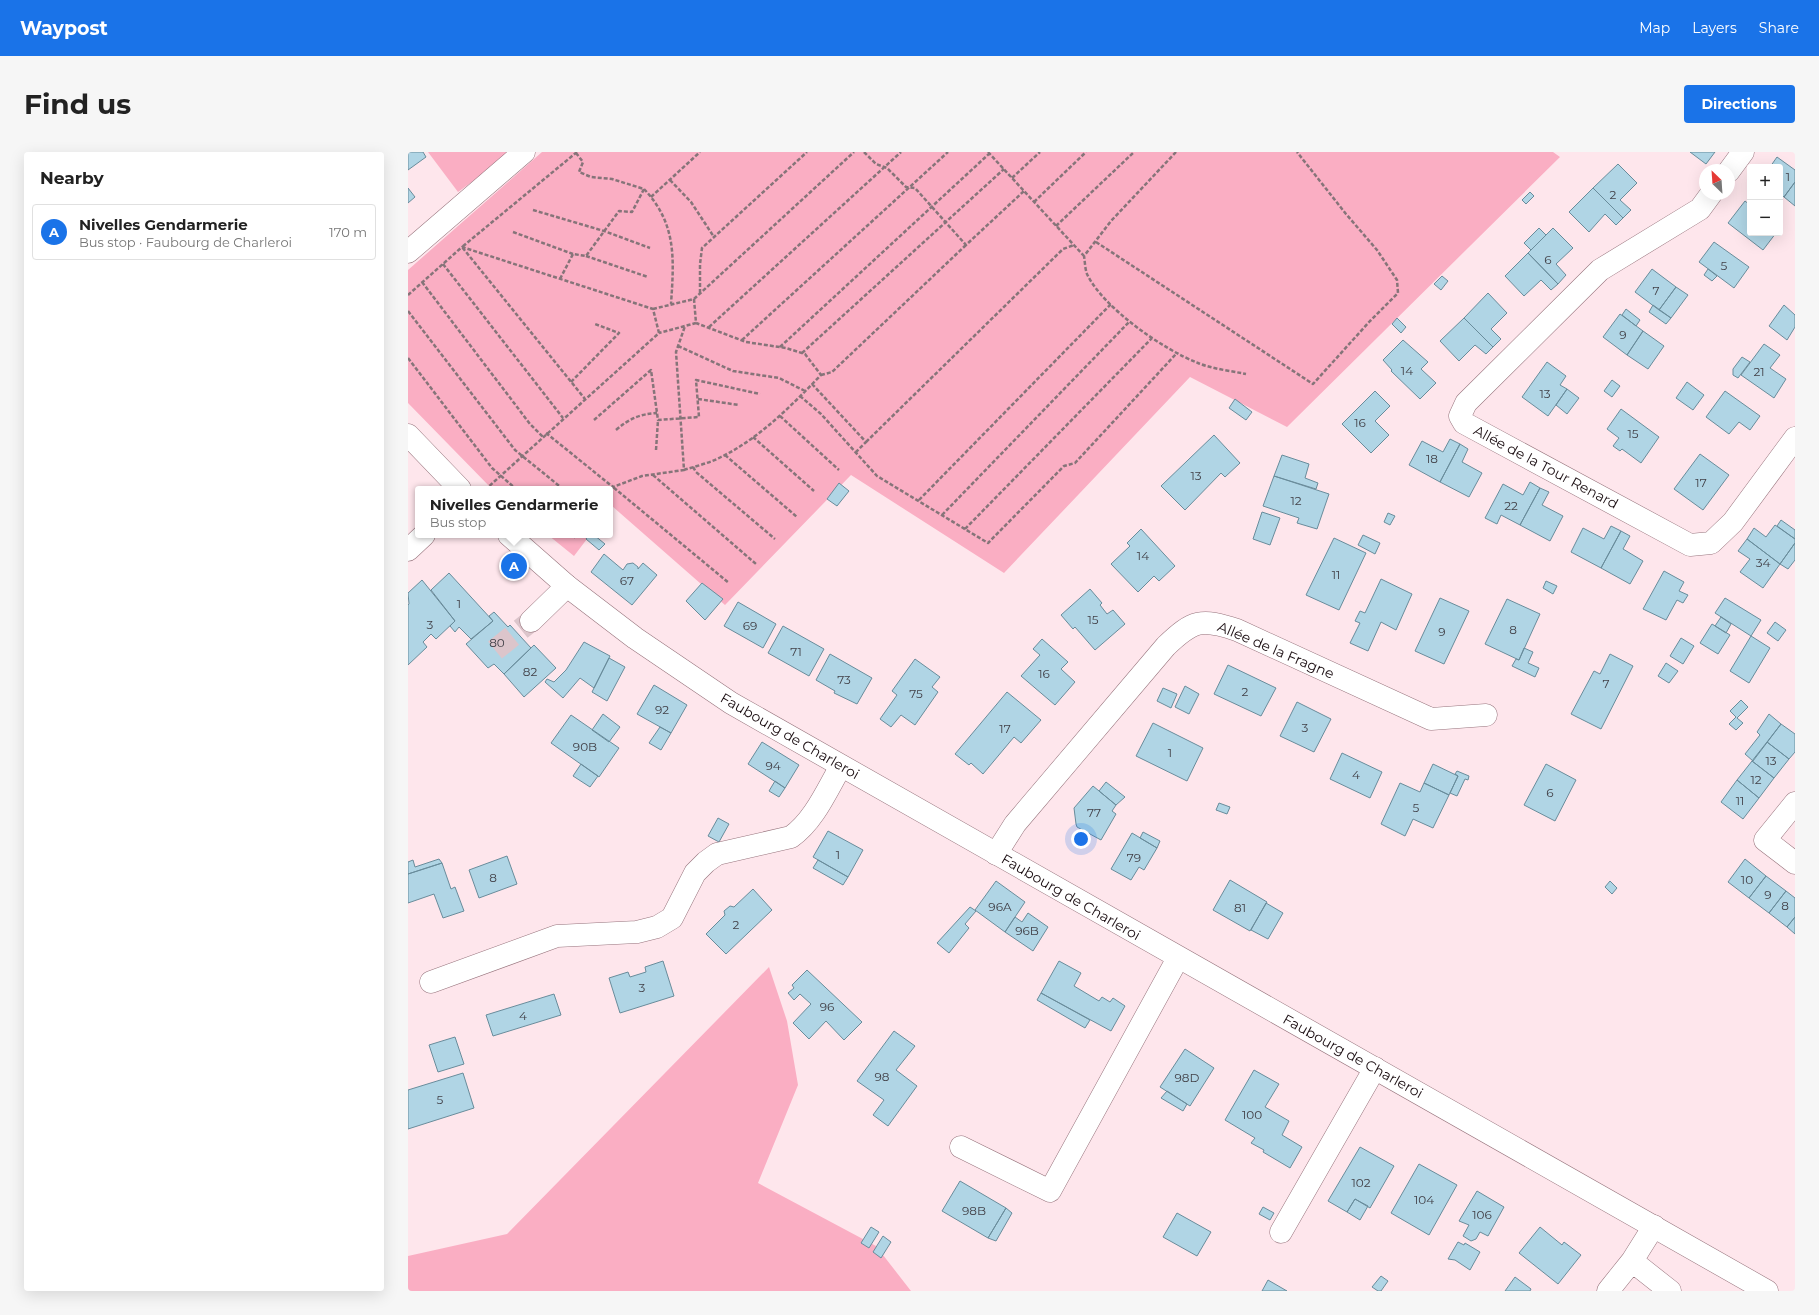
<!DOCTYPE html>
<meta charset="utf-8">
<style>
body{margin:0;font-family:Montserrat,sans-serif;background:#f6f6f6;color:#222}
.controls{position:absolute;right:12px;top:12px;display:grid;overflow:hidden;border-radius:4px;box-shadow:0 4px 16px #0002}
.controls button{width:36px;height:36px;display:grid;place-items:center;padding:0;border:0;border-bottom:1px solid #e0e0e0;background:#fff;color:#222;font:20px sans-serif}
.compass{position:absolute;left:1291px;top:12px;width:36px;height:36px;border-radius:50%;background:#fff;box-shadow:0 4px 16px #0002;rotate:335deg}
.you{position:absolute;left:673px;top:687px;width:14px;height:14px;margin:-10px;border:3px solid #fff;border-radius:50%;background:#1a73e8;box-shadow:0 0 0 6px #1a73e833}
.badge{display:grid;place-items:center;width:26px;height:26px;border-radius:50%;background:#1a73e8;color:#fff;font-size:13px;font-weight:700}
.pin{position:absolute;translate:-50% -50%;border:2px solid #fff;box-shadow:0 1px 4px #0006}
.popup{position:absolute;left:7px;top:334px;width:198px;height:52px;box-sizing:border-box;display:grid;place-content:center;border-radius:4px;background:#fff;filter:drop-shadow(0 1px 3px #0005);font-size:13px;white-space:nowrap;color:#767676}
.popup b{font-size:15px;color:#222}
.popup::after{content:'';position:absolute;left:50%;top:100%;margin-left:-8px;border:8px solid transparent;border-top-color:#fff}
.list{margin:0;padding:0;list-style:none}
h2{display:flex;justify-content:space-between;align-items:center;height:52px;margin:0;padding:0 16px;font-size:17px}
h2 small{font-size:13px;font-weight:400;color:#767676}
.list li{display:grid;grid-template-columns:26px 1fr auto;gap:12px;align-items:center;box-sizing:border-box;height:56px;margin:0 8px 8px;padding:0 8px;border:1px solid #e0e0e0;border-radius:4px}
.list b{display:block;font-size:15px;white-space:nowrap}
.list p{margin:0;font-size:13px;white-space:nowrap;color:#767676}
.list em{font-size:13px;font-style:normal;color:#767676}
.map{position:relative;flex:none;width:1387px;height:1139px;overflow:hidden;border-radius:4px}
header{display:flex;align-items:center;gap:24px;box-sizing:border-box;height:56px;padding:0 20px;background:#1a73e8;color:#fff}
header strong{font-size:19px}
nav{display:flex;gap:22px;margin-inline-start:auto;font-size:14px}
.intro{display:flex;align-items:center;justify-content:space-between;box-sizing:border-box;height:96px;padding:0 24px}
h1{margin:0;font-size:28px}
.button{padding:10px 18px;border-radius:4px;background:#1a73e8;color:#fff;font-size:14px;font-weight:700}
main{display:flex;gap:24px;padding:0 24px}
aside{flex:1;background:#fff;border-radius:4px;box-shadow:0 4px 16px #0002}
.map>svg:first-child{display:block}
.green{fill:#faaec3}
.building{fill:#b0d5e5;stroke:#698c9b}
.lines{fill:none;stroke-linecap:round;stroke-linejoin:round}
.minor-tunnel{stroke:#dcc5cb;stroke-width:22;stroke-dasharray:22 11;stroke-linecap:butt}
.minor-casing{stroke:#97747d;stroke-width:23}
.major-casing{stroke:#97747d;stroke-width:23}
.path{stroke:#867479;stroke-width:2.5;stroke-dasharray:4 2;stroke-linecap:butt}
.minor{stroke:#fff;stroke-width:22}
.major{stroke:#fff;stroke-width:22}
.labels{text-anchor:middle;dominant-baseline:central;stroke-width:3;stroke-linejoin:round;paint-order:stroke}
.number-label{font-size:12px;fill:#403f46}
.street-label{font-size:14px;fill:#1a0d11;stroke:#fff}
</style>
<header>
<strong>Waypost</strong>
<nav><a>Map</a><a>Layers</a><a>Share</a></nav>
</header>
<div class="intro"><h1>Find us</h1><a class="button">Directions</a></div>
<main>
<aside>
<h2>Nearby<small></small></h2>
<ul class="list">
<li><span class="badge">A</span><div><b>Nivelles Gendarmerie</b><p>Bus stop · Faubourg de Charleroi</p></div><em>170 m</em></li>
</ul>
</aside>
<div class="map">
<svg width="1387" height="1139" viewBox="0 0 1387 1139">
<rect width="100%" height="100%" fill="#fee6ec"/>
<path class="green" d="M20 0H105L50 40Z
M134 0H1145L1152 5 879 275 782 225 596 421 443 323 317 453 204 354 202 357V337H84L0 251V118Z
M140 383H182L166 404Z
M361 815 379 869 390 933 350 1031 468 1094 503 1139H0V1104L99 1082Z"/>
<path class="building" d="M0 0H15L18 5 0 18Z
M1282 0H1307L1298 12Z
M1369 5 1387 18V30L1376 45 1372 42V15H1362Z
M1210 12 1229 31 1212 48 1223 58 1215 66 1185 36Z
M1387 30V54L1376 45Z
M0 36 7 45 0 51Z
M1185 36 1215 66 1208 73 1197 62 1181 80 1161 60Z
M1122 40 1126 44 1118 52 1114 48Z
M1337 49 1342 53V81H1368L1355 98 1320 71Z
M1131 76 1138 83 1123 98 1116 91Z
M1145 76 1165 96 1148 112 1158 123 1150 132 1120 101Z
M1306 90 1341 115 1326 136 1291 110Z
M1120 101 1150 132 1143 138 1133 128 1116 144 1097 124Z
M1244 117 1268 135 1251 158 1227 140Z
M1300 117 1309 124 1304 129 1296 123Z
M1034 124 1040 129 1033 138 1026 132Z
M1268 135 1280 143 1263 166 1251 158Z
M1080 141 1099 161 1083 177 1093 187 1085 195 1056 166Z
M1245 153 1263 166 1258 172 1241 160Z
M1376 153 1387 163V175L1379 188 1361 174Z
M1218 157 1232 168 1228 174 1214 163Z
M1212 162 1235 179 1219 203 1195 185Z
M989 166 998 175 993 181 984 172Z
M1056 166 1085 195 1078 202 1067 193 1051 209 1032 189Z
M1235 179 1256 194 1240 217 1219 203Z
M995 188 1020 210 1013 217 1028 231 1012 247 983 219 984 218 975 208Z
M1356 192 1372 203 1362 216 1378 227 1366 246 1333 223Z
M1334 205 1342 210 1330 226 1325 223V217Z
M1139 210 1158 224 1152 233 1159 237 1140 264 1114 245Z
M1204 228 1212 234 1204 245 1196 239Z
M1279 230 1296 243 1285 258 1268 246Z
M1159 237 1171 246 1159 262 1148 253Z
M967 239 982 254 967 269 981 283 963 301 934 272Z
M1317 239 1352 264 1342 278 1331 270 1321 282 1298 265Z
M827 247 844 260 838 268 821 256Z
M1213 257 1251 285 1233 311 1214 297 1212 299 1205 294 1211 286 1199 277Z
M806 283 832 311 817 325 813 321 777 358 753 334Z
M1042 287 1052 292 1032 330 1001 313 1014 289 1035 300Z
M1052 292 1060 297 1054 310 1074 321 1061 345 1032 330Z
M1292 302 1321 323 1295 358 1266 337Z
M874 303 901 312 897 326 910 331 908 337 866 324Z
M866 324 921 342 909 377 889 371 891 366 855 354Z
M1122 330 1132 336 1112 373 1093 363 1089 372 1077 366 1095 332 1115 343Z
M431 331 441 339 429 354 419 347Z
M1132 336 1141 340 1134 353 1155 364 1142 389 1112 373Z
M854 360 872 366 862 393 845 387Z
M980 361 987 364 982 373 976 370Z
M1373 368 1387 378V387L1369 374Z
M1367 373 1387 387V391L1372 412 1339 387 1346 376 1358 385Z
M1203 374 1213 379 1193 416 1163 400 1175 376 1196 387Z
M733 377 767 414 751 429 746 424 730 440 703 412 722 394 719 391Z
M1213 379 1222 384 1215 397 1235 409 1222 432 1193 416Z
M181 383H186L197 392 191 398 178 387Z
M955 383 972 391 967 402 950 393Z
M926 386 958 401 931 458 898 443Z
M1339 387 1372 412 1355 436 1332 420 1342 407 1330 399Z
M1387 391V408L1380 417 1372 412Z
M196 402 215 418 219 412 225 411 230 415V417L235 411 249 423 224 453 183 420Z
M1256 419 1276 430 1271 439 1280 443 1275 451 1269 448 1258 468 1235 457Z
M41 421 85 469 63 487 51 475 47 480 42 474 47 469 23 438Z
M973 427 1004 442 988 478 973 470 960 499 942 491 952 471 947 469 952 459 957 461Z
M14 428 47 469 28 487 23 482 15 490 19 495 0 513V453L1 452 0 441Z
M1138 429 1149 434 1145 442 1135 436Z
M294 431 315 447 297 468 278 449Z
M682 437 694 451 692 453 699 462 705 458 717 472 687 498 667 475 665 477 653 463Z
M1032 446 1061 459 1036 512 1007 499Z
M1317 446 1353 468 1343 484 1307 461Z
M1099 447 1132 462 1111 508 1077 492Z
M330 450 368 472 355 496 316 474Z
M86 460 100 475 102 473 123 496 96 522 86 512 80 516 58 492 85 469 81 464Z
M1313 465 1323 472 1318 481 1307 474Z
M1367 470 1378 478 1370 489 1359 481Z
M1304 472 1322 483 1310 502 1292 491Z
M375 474 416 497 401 524 360 501Z
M1343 484 1362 496 1341 531 1322 519Z
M1273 486 1286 494 1275 512 1262 504Z
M634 487 660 510 653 517 667 530 647 553 613 524 632 503 625 497Z
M176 490 202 504 186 536 172 526 155 546 137 530 139 527 146 530 158 518Z
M126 493 148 516 116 545 96 522Z
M1116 496 1125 500 1120 511 1131 516 1127 525 1104 514 1108 507 1111 508Z
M422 502 464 526 449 552 426 541 427 539 408 528Z
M1202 502 1225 514 1193 577 1163 562 1186 519 1192 522Z
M201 506 217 515 199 549 184 540Z
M507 507 532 525 524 535 530 540 507 573 493 563 483 575 472 567 489 543 484 539Z
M1258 511 1270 519 1261 531 1250 524Z
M820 513 868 536 853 564 806 542Z
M246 533 279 553 263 581 229 562Z
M777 534 791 542 781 562 767 555Z
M755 536 769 542 763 556 749 549Z
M599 540 633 568 613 591 606 585 575 622 563 611 561 613 547 602Z
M1333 548 1340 555 1329 566 1335 571 1328 578 1321 572 1328 565 1322 559Z
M889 550 923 567 906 600 872 584Z
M195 562 212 575 201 590 184 578Z
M1361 562 1373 572 1345 609 1337 602 1352 583 1349 580Z
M163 563 211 596 191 625 143 591Z
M745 571 795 596 779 629 728 604Z
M1373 572 1387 582V600L1381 607 1359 590Z
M252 575 263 581 253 598 241 591Z
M354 590 391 613 377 636 340 612Z
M1359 590 1381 607 1366 626 1344 609Z
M934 601 974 620 962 646 922 627Z
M1344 609 1366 626 1351 646 1329 628Z
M173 612 190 624 182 635 165 624Z
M1025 612 1050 624 1041 643 1016 631Z
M1138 612 1168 628 1147 669 1116 653Z
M1049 619 1061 624 1060 628 1057 627 1049 644 1042 641 1050 624 1047 622Z
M1329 628 1351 646 1335 667 1313 650Z
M367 629 377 636 371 645 361 639Z
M698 630 717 645 708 653 691 639Z
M992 631 1012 640 1016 631 1041 643 1025 676 1005 667 997 684 973 672Z
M685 634 708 653 704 659 708 662 693 688 669 675 668 672 666 656Z
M811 651 822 655 819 662 808 658Z
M310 666 321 672 311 690 300 684Z
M420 679 455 698 440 725 405 705Z
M735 680 752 689 749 696 732 686Z
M724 681 749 696 736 718 731 715 723 728 703 717Z
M99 704 109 732 71 746 61 718Z
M31 707 34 711 0 722V710L5 708 7 715Z
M1337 707 1358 724 1341 746 1320 730Z
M410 708 440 725 435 733 405 716Z
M34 711 43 737 47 735 56 759 35 766 26 742 0 751V722Z
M1358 724 1378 739 1361 761 1341 746Z
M822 728 859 750 842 779 805 758Z
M588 729 617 750 597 780 567 758Z
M1202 729 1209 736 1204 742 1197 735Z
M345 737 364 758 318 802 298 782 317 763 316 759 322 754 326 755Z
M1378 739 1387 746V765L1379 775 1361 761Z
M858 751 875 761 860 787 843 778Z
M562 755 568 759 557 772 561 776 541 801 529 791Z
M620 761 640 775 625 799 597 780 607 765 614 770Z
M1387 765V782L1379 775Z
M255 809 266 844 212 861 201 826 220 820 222 825 238 820 237 815Z
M651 809 673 821 666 834 691 849 694 845 702 850 705 846 717 854 703 879 633 841Z
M399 818 454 870 436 888 418 869 401 887 385 871 403 852 392 842 386 848 380 841 386 836 384 833Z
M633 841 682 868 677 876 629 848Z
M146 842 153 863 85 884 78 863Z
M486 879 507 894 488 918 509 934 480 974 465 963 476 948 449 929Z
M47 885 56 912 30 920 21 893Z
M777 897 806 916 782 954 752 935Z
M846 918 871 932 857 955 881 969 874 983 894 995 882 1016 855 1000 856 998 843 991 847 986 817 968Z
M55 921 66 956 0 977V938Z
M759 939 779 952 775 959 753 946Z
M952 995 986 1014 962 1056 947 1047 939 1060 920 1049Z
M1011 1012 1049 1033 1021 1083 983 1061Z
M552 1029 598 1056 580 1086 534 1059Z
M1069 1039 1096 1055 1080 1084 1072 1080 1068 1087 1063 1089 1055 1084 1061 1073 1051 1069Z
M947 1047 960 1054 952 1068 939 1060Z
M855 1055 866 1061 862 1068 851 1062Z
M598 1056 604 1061 588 1089 580 1086Z
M769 1061 803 1080 789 1104 755 1085Z
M463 1075 471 1080 461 1096 453 1091Z
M1132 1075 1154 1093 1156 1090 1173 1103 1150 1132 1111 1101Z
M475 1084 483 1090 473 1106 465 1100Z
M1050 1090 1056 1093 1057 1091 1072 1100 1062 1118 1047 1108 1040 1107Z
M973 1124 980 1129 973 1139H970L964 1135Z
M1107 1125 1123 1137 1122 1139H1097Z
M860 1128 879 1139H854Z"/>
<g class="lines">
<path class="minor-tunnel" d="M87 498 123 469"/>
<defs>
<path id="minor" d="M1321 19 1335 0
M1303 42 1292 57 1192 118 1058 251 1052 264 1056 271 1282 393 1303 391 1325 370 1387 286
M0 100 116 0
M0 398 16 383
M123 469 159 434
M1387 651 1357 688 1387 711
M588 702 607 672 758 494C785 468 793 466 829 478L1023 567 1078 563
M23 830 149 784 229 780 249 775 264 766 287 721 298 710 309 702 383 685C406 669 419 638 433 614
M553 995 642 1039 770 806
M873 1080 967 916
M1224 1109 1262 1139
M1200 1139 1224 1109 1246 1074"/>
<path id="major" d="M0 283 52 337
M101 383 159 434 227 486 323 551 1359 1139"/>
</defs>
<use href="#minor" class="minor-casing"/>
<use href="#major" class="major-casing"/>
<path class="path" d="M169 0 54 95 177 247
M456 0 468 12 479 16 498 35 507 36 558 93 616 39
M580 0 676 104
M768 0 703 69 676 104C677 110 677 117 679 122 695 156 756 198 790 211 805 217 823 219 838 222
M604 26 632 0
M262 28 283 50 306 85
M236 37C269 72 266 107 263 152
M243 45 292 0
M626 50 678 0
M125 58 196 79 242 96
M648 74 726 0
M105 80 165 102
M688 90 905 232 962 169 990 141 989 128 969 98 938 62 889 0
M178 104 240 125
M35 112 155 266
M152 127 165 102 178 104 211 59 224 60 236 37 204 27 183 25 171 20 175 10 168 1
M14 130 122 272 135 285
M292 141V112L294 96 399 0
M0 143 54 95 245 157 251 181 78 337
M286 147 446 0
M245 157 286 147 288 171 251 181
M0 159 107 298 155 337
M301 175 493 0
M334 188 540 0
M270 194 325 219 371 226 397 239
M372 195 583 0
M394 201 596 17
M0 206 84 316 108 337
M413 223 424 220 558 93
M163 230 211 181 187 172
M404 232 458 290 448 300
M392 244 413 262 469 324 580 391 656 314 667 311 768 202
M290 247 331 253
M372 264 431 318
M186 268 243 218 250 268 291 265 288 228 352 242
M208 278C221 267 231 262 249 261
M138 281 205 335 234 324 276 318 268 200 277 174
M345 285 406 339
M458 290 655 97 666 93
M248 298 250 268
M317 303 389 365
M285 315 288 320 367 387
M276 318C288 314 302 311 313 305 352 286 383 254 413 223L397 202 378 196 338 190 288 171
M245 323 348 412
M202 339 205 335 321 431
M511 348 703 152
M534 363 722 169
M557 377 744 186
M164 383 168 386"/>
<use href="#minor" class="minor"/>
<use href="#major" class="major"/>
</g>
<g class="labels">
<g class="number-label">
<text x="1380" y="24">1</text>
<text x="1205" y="42">2</text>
<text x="1140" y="107">6</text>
<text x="1316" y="113">5</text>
<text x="1248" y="138">7</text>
<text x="1215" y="182">9</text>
<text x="999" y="218">14</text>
<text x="1351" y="219">21</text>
<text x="1137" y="241">13</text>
<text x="952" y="270">16</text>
<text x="1225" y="281">15</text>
<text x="1024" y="306">18</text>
<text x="788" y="323">13</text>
<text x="1293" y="330">17</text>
<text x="888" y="348">12</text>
<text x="1103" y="353">22</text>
<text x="735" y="403">14</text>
<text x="1355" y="410">34</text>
<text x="928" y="422">11</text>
<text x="219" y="428">67</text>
<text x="51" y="451">1</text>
<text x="685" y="467">15</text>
<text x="22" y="472">3</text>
<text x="342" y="473">69</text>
<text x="1105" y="477">8</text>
<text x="1034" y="479">9</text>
<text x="89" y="490">80</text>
<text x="388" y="499">71</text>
<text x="122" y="519">82</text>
<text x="636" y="521">16</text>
<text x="436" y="527">73</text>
<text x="1198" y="531">7</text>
<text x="837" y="539">2</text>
<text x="508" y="541">75</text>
<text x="254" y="557">92</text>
<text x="897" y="575">3</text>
<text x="597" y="576">17</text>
<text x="177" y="594">90B</text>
<text x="762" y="600">1</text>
<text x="1363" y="608">13</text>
<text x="365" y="613">94</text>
<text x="948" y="622">4</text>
<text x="1348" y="627">12</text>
<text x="1142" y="640">6</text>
<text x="1332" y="648">11</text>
<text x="1008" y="655">5</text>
<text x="686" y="660">77</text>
<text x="430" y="702">1</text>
<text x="726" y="705">79</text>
<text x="85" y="725">8</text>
<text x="1339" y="727">10</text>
<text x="1360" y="742">9</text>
<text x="1377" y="753">8</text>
<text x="592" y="754">96A</text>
<text x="832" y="755">81</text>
<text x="328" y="772">2</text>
<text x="619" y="778">96B</text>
<text x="234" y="835">3</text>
<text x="419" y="854">96</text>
<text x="115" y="863">4</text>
<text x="474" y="924">98</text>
<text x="779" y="925">98D</text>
<text x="32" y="947">5</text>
<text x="844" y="962">100</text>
<text x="953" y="1030">102</text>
<text x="1016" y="1047">104</text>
<text x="566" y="1058">98B</text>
<text x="1074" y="1062">106</text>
</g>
<g class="street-label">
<text transform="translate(1138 315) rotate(28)">Allée de la Tour Renard</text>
<text transform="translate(868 498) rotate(23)">Allée de la Fragne</text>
<text transform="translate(382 584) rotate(30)">Faubourg de Charleroi</text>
<text transform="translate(663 745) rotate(30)">Faubourg de Charleroi</text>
<text transform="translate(945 904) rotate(29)">Faubourg de Charleroi</text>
</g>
</g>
</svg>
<div class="controls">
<button>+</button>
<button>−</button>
</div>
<svg class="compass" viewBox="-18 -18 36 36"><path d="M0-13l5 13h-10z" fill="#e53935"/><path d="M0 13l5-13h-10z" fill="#767676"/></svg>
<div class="you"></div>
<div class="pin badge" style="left:106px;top:414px">A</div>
<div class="popup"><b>Nivelles Gendarmerie</b>Bus stop</div>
</div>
</main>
